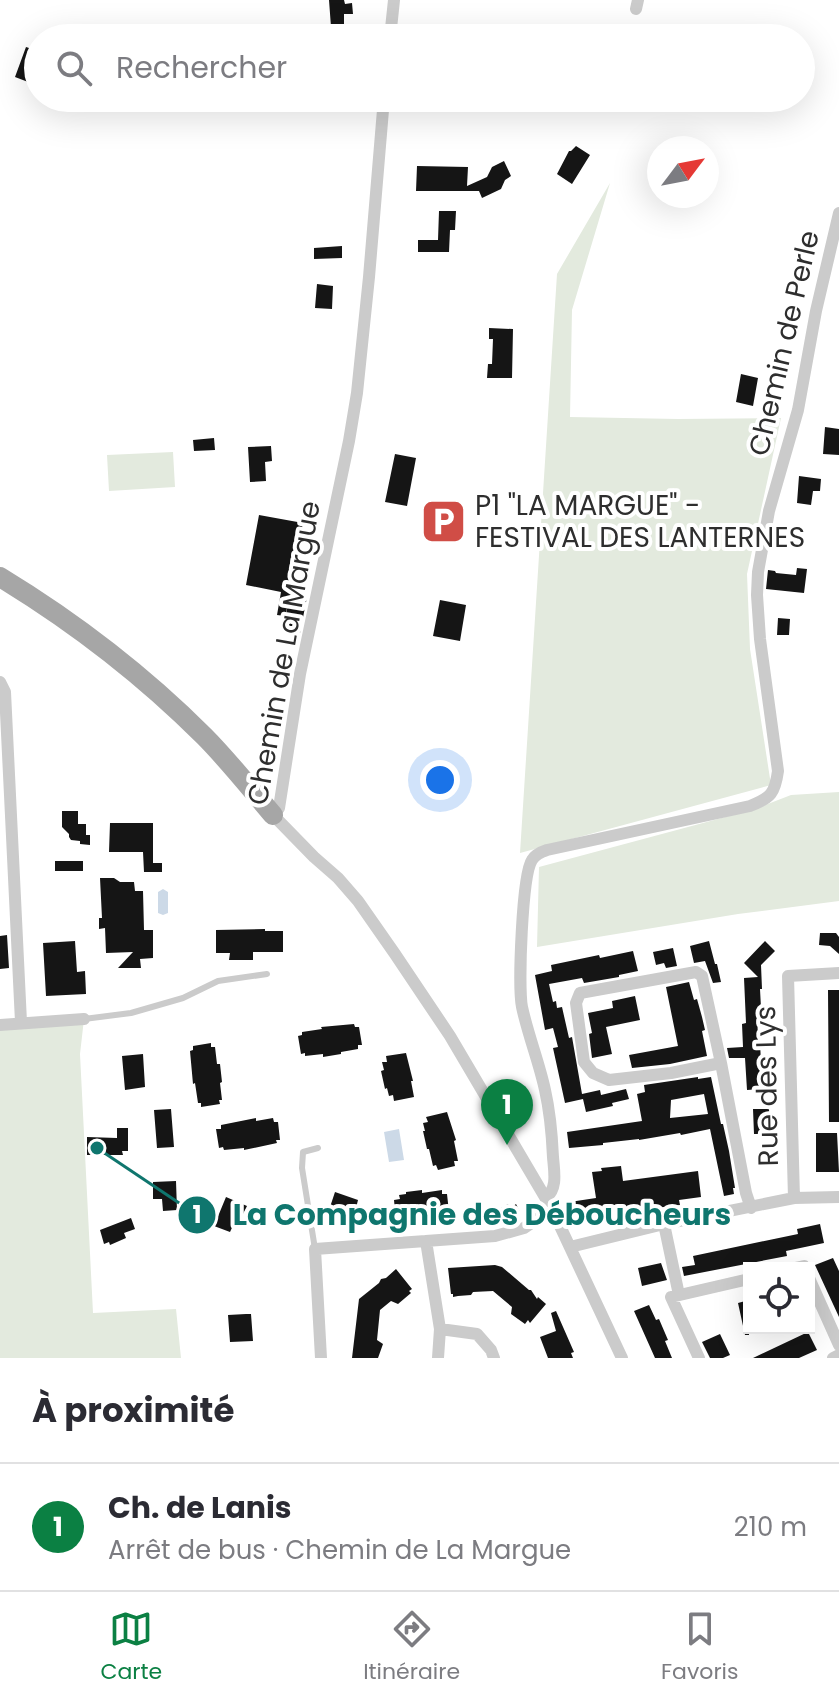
<!DOCTYPE html>
<html lang="fr">
<meta charset="utf-8">
<style>
body{margin:0;font-family:Poppins,sans-serif;background:#f7f7f7;color:#2b2b33}
.controls{position:absolute;right:24px;bottom:24px;display:grid;overflow:hidden;border-radius:0px;box-shadow:0 8px 32px #0002}
.controls button{width:72px;height:72px;display:grid;place-items:center;padding:0;border:0;border-bottom:2px solid #e1e1e2;background:#fff;color:#2b2b33;font:40px sans-serif}
.compass{position:absolute;left:647px;top:136px;width:72px;height:72px;border-radius:50%;background:#fff;box-shadow:0 8px 32px #0002;rotate:58deg}
.you{position:absolute;left:440px;top:780px;width:28px;height:28px;margin:-20px;border:6px solid #fff;border-radius:50%;background:#1a73e8;box-shadow:0 0 0 12px #1a73e833}
.badge{display:grid;place-items:center;width:52px;height:52px;border-radius:50%;background:#0b8043;color:#fff;font-size:26px;font-weight:700}
.pin{position:absolute;translate:-50% -66px;filter:drop-shadow(0 2px 4px #0008)}
.pin::after{content:'';position:absolute;top:42px;width:28px;height:24px;background:inherit;clip-path:polygon(0 0,100% 0,50% 100%)}
.list{margin:0;padding:0;list-style:none}
h2{display:flex;justify-content:space-between;align-items:center;height:104px;margin:0;padding:0 32px;font-size:34px}
h2 small{font-size:26px;font-weight:400;color:#7c7c81}
.list li{display:grid;grid-template-columns:52px 1fr auto;gap:24px;align-items:center;box-sizing:border-box;height:128px;padding:0 32px;border-top:2px solid #e1e1e2}
.list b{display:block;font-size:30px;white-space:nowrap}
.list p{margin:0;font-size:26px;white-space:nowrap;color:#7c7c81}
.list em{font-size:26px;font-style:normal;color:#7c7c81}
.icon{flex:none;width:44px;height:44px;fill:none;stroke:currentColor;stroke-width:2;stroke-linecap:round;stroke-linejoin:round}
.map{position:relative;flex:none;width:839px;height:1358px;overflow:hidden}
.search{position:absolute;background:#fff;box-shadow:0 8px 32px #0002;left:24px;right:24px;top:24px;height:88px;display:flex;align-items:center;gap:20px;box-sizing:border-box;padding:0 28px;border-radius:44px;color:#7c7c81;font-size:30px}
.sheet{height:232px;background:#fff}
nav{display:flex;justify-content:space-around;align-items:center;box-sizing:border-box;height:112px;border-top:2px solid #e1e1e2;background:#fff;font-size:22px;color:#7c7c81}
nav a{display:grid;justify-items:center;gap:4px}
nav .on{color:#0b8043}
.map>svg:first-child{display:block}
.green{fill:#e3eade}
.water{fill:#ccd9e7}
.building{fill:#151515;fill-rule:evenodd}
.lines{fill:none;stroke-linecap:round;stroke-linejoin:round}
.service{stroke:#cbcbcb;stroke-width:6}
.minor{stroke:#cbcbcb;stroke-width:12}
.primary{stroke:#a6a6a6;stroke-width:20}
.labels{text-anchor:middle;dominant-baseline:central;stroke-width:8;stroke-linejoin:round;paint-order:stroke}
.street-label{font-size:28px;fill:#2e2e2e;stroke:#fff}
.poi-label{font-size:28px;fill:#2e2e2e;stroke:#fff;text-anchor:start}
.leader{fill:none;stroke:#0f766e;stroke-width:3}
.callout-dot{fill:#0f766e;stroke:#fff;stroke-width:3}
.mark-label{font-size:24px;text-anchor:middle;font-weight:bold;fill:#fff}
.callout-label{font-size:30px;text-anchor:middle;font-weight:bold;fill:#0f766e;stroke:#fff;stroke-width:8;stroke-linejoin:round;paint-order:stroke}
</style>
<div class="map">
<svg width="839" height="1358" viewBox="0 0 839 1358">
<rect width="100%" height="100%" fill="#fff"/>
<path class="green" d="M610 183 572 310 570 417 678 419 781 418 747 574 750 649 771 785 520 853 557 274Z
M173 452 175 487 109 491 107 455Z
M839 792V901L738 914 537 947 539 867 755 809 791 795Z
M84 1019 80 1054 93 1313 176 1309 181 1358H0V1025Z"/>
<path class="water" d="M163 889 168 892V913L163 915 158 913V892Z
M399 1129 404 1160 389 1162 384 1132Z"/>
<path class="building" d="M329 0H344L345 4 352 3 353 14H344V26L331 27Z
M522 25 539 28 538 38H520Z
M478 27 513 33 512 38H476Z
M26 47 38 51V79L36 85 15 77Z
M576 146 590 155 572 184 557 174 569 151H571Z
M504 161 511 176 505 180 501 189 482 198 479 191H416L417 166 468 167 467 186 487 177 492 167Z
M439 211H456L455 230H450L449 252H418V240H438Z
M342 246V258L314 259V248Z
M317 284 333 286 332 309 315 308Z
M489 328 513 329 512 378H487L488 364H492L493 339H489Z
M741 374 758 378 753 406 736 402Z
M825 427 839 429V455L823 454Z
M214 438 215 450 194 451 193 440Z
M271 446 272 461 265 462 266 481 250 482 248 447Z
M395 454 416 458 407 506 385 502Z
M799 476 821 479 820 491H813L811 505 797 503Z
M259 515 303 523 290 593 307 597 300 633 283 629 288 604 285 616 277 615 281 592 246 585Z
M797 568 807 569 804 593 766 589 768 570 775 571 776 573 796 575Z
M440 600 466 605 460 641 433 636Z
M778 618 790 619 789 635H777Z
M62 811H78V824H86V835H90V845L80 844V841L71 840 69 837V834L62 827Z
M110 823H153V863H162V872H144L143 852H109Z
M55 861H83V871H55Z
M100 878H114L120 882H134L135 891H143L144 930H153V958L140 959 141 968H118L133 952 106 953 105 928 99 929V918H102Z
M265 929V931H283V952H253V960H229L230 953H216V930Z
M820 933H836L839 937V954L830 946 819 945Z
M7 935 9 968 0 969V936Z
M75 941 77 972 85 971 86 994 46 996 43 943Z
M709 941 715 964H717L721 982 713 983 705 961 694 963 690 946Z
M765 941 775 951 761 965 762 989H760L761 1008H757L758 1042H760L761 1063H763L764 1075 760 1076 761 1089 747 1090 745 1058H729L727 1048 743 1047 742 1024 746 1023 744 978 758 977 744 963Z
M673 948 677 966 666 968 664 963 656 965 653 952Z
M633 951 638 971 619 975V977L584 983 582 978 549 984 553 1002 556 1001 557 1008 562 1007 569 1038 572 1037 582 1094 600 1090 601 1095 626 1089 629 1099 612 1103 613 1106 586 1112 583 1099 565 1103 553 1048 558 1047 553 1028 545 1030 535 975 552 971 551 965 599 955 600 958Z
M689 982 694 1000 697 999 702 1017 705 1030 702 1031 707 1056 670 1064 632 1068 629 1055 678 1046 666 987Z
M828 990H839V1122H829Z
M635 996 640 1020 606 1027 612 1054 592 1058 589 1034 592 1033 588 1013 613 1008 612 1001Z
M354 1024 355 1027H359L362 1045H358V1049L341 1052V1054L323 1057V1054L305 1056V1053L301 1054 298 1036 302 1035V1032L322 1029 321 1027Z
M211 1043V1047H215L217 1064H220L222 1082 220 1083 222 1100H219L220 1104 201 1107V1103H198L195 1083 193 1084 190 1051 193 1050V1046Z
M406 1053 413 1081H411L414 1097 394 1101 393 1095 389 1096 387 1088 385 1089 381 1071 384 1070 382 1062H387L386 1056Z
M143 1054 145 1087 125 1090 122 1056Z
M698 1077V1079L711 1077 721 1124H723L729 1151 735 1188H733L734 1194 724 1196 710 1129 681 1135 680 1133 639 1140V1139L603 1143V1145L569 1148 567 1132 642 1121 637 1094 645 1092 644 1085ZM704 1094 708 1114 670 1118 671 1100Z
M171 1109 174 1147 157 1148 154 1110Z
M753 1109H769L770 1134H754Z
M447 1112 456 1140 454 1141 458 1161H454L455 1166 438 1170 436 1165 433 1166 429 1149H427L423 1131H425L423 1123 428 1122 426 1117Z
M256 1118V1121L273 1118 274 1122H278L280 1140H276L277 1143 244 1150V1148L224 1150 223 1147 219 1148 216 1129H221V1125Z
M117 1128H128V1151H122L123 1155H87V1137L117 1138Z
M816 1133H837L839 1172H816Z
M621 1166 623 1181 698 1171 701 1197 679 1200 680 1205 625 1212 626 1215 613 1217 599 1219 598 1215 567 1220 563 1203 596 1198 592 1172 602 1171 601 1168Z
M176 1181 177 1210 163 1211 162 1199H153V1182Z
M422 1190V1193L442 1190V1194H447L449 1212H445V1215L425 1218V1220L396 1221 394 1200 400 1199 399 1195 406 1194V1192Z
M335 1192 358 1200 354 1216 330 1207Z
M226 1197 247 1206 243 1214 239 1213 230 1232 214 1226Z
M508 1204 511 1208 516 1204 520 1212 504 1224 496 1211Z
M131 1218 135 1229 124 1233 126 1238 110 1245 109 1242 104 1244 100 1230Z
M820 1224 824 1243 786 1251 787 1256 684 1276 682 1267 695 1265 693 1256 798 1234 797 1229Z
M833 1258 839 1271V1317L815 1265Z
M661 1263 667 1280 642 1286 638 1268Z
M495 1265 502 1267 529 1290H531L537 1299 538 1297 546 1304 530 1323 528 1320 525 1324 511 1314 512 1307 493 1291 473 1292 471 1295 458 1296 453 1297V1294H451L448 1268Z
M396 1269 412 1289 409 1291 411 1293 398 1304 391 1301 380 1310 377 1340 383 1344 378 1358H352L359 1299 379 1283 381 1279 386 1278Z
M749 1300V1335H745L738 1303Z
M649 1305 656 1320 659 1319 668 1340 665 1341 672 1358H655L634 1311Z
M556 1311 574 1352 571 1353 573 1358H548L540 1337 556 1331 551 1313Z
M246 1314H251L253 1341 230 1342 228 1315Z
M808 1332 817 1350 799 1358H753Z
M720 1334 730 1355 723 1358H710L702 1342Z"/>
<g class="lines">
<path class="service" d="M84 1019 131 1013 183 998 218 981 267 974
M315 1249 302 1168 303 1152 318 1148"/>
<path class="minor" d="M636 9 638 0
M390 38 394 0
M384 98 369 277 357 393 349 441 300 674 279 808 273 815 314 857 338 878 358 901 395 954 450 1036 552 1209 622 1358
M0 682 5 692 21 1022
M0 1025 84 1019
M721 1063 671 1073 609 1080 593 1073 584 1062 576 1003 580 993 696 972 702 976 721 1063 746 1193 751 1208
M546 1198C558 1188 554 1171 553 1157 552 1135 550 1112 545 1090 539 1062 528 1035 522 1007 518 987 522 875 532 860 535 855 541 852 547 850L750 806C771 798 775 793 778 771L760 639 757 595 758 572 769 511 798 410 816 311 839 213
M794 1198 788 976 839 973
M664 1224 679 1295
M426 1241 440 1329 438 1358
M570 1247 664 1224 794 1198 839 1197
M795 1268 804 1266 805 1268
M809 1278 839 1345
M440 1329 477 1334 491 1350 494 1358
M321 1358 315 1249 495 1236 524 1228 552 1209
M699 1358 671 1297 749 1279
M833 1358 839 1355"/>
<path class="primary" d="M0 577C74 622 142 674 204 736 228 760 250 788 273 815"/>
</g>
<defs>
<symbol id="parking-square" viewBox="-11 -11 22 22"><rect x="-9" y="-9" width="18" height="18" rx="4" fill="#d04d46" stroke="#fff"/><path d="M-3.5-5.5H1a3.5 3.5 0 0 1 0 7H-1V5.5H-3.5ZM-1-3.4V-.6H.8a1.4 1.4 0 0 0 0-2.8Z" fill="#fff"/></symbol>
</defs>
<g fill-rule="evenodd">
<use href="#parking-square" x="418" y="496" width="51" height="51"/>
</g>
<g class="labels">
<g class="street-label">
<text transform="translate(784 343) rotate(-77)">Chemin de Perle</text>
<text transform="translate(284 653) rotate(-80)">Chemin de La Margue</text>
<text transform="translate(767 1086) rotate(-91)">Rue des Lys</text>
</g>
<g class="poi-label">
<text x="475" y="505">P1 "LA MARGUE" -<tspan x="475" dy="32">FESTIVAL DES LANTERNES</tspan></text>
</g>
</g>
<path class="leader" d="M97 1148L197 1215"/>
<g class="callout-dot">
<circle cx="97" cy="1148" r="8"/>
<circle cx="197" cy="1215" r="20"/>
</g>
<g class="mark-label">
<text x="197" y="1223">1</text>
</g>
<g class="callout-label">
<text x="482" y="1225">La Compagnie des Déboucheurs</text>
</g>
</svg>
<div class="controls">
<button><svg class="icon" aria-label="locate" viewBox="0 0 24 24"><circle cx="12" cy="12" r="6"/><path d="M12 2v4M12 18v4M2 12h4M18 12h4"/></svg></button>
</div>
<svg class="compass" viewBox="-18 -18 36 36"><path d="M0-13l5 13h-10z" fill="#e53935"/><path d="M0 13l5-13h-10z" fill="#7c7c81"/></svg>
<div class="you"></div>
<div class="pin badge" style="left:507px;top:1145px">1</div>
<div class="search"><svg class="icon" aria-label="search" viewBox="0 0 24 24"><circle cx="10" cy="10" r="6"/><path d="M15 15l6 6"/></svg>Rechercher</div>
</div>
<section class="sheet">
<h2>À proximité<small></small></h2>
<ul class="list">
<li><span class="badge">1</span><div><b>Ch. de Lanis</b><p>Arrêt de bus · Chemin de La Margue</p></div><em>210 m</em></li>
</ul>
</section>
<nav>
<a class="on"><svg class="icon" aria-label="map" viewBox="0 0 24 24"><path d="M3 6l6-2 6 2 6-2v14l-6 2-6-2-6 2zM9 4v14M15 6v14"/></svg>Carte</a>
<a><svg class="icon" aria-label="directions" viewBox="0 0 24 24"><path d="M12 3l9 9-9 9-9-9zM9 14v-3h6M13 9l2 2-2 2"/></svg>Itinéraire</a>
<a><svg class="icon" aria-label="saved" viewBox="0 0 24 24"><path d="M7 4h10v16l-5-4-5 4z"/></svg>Favoris</a>
</nav>
